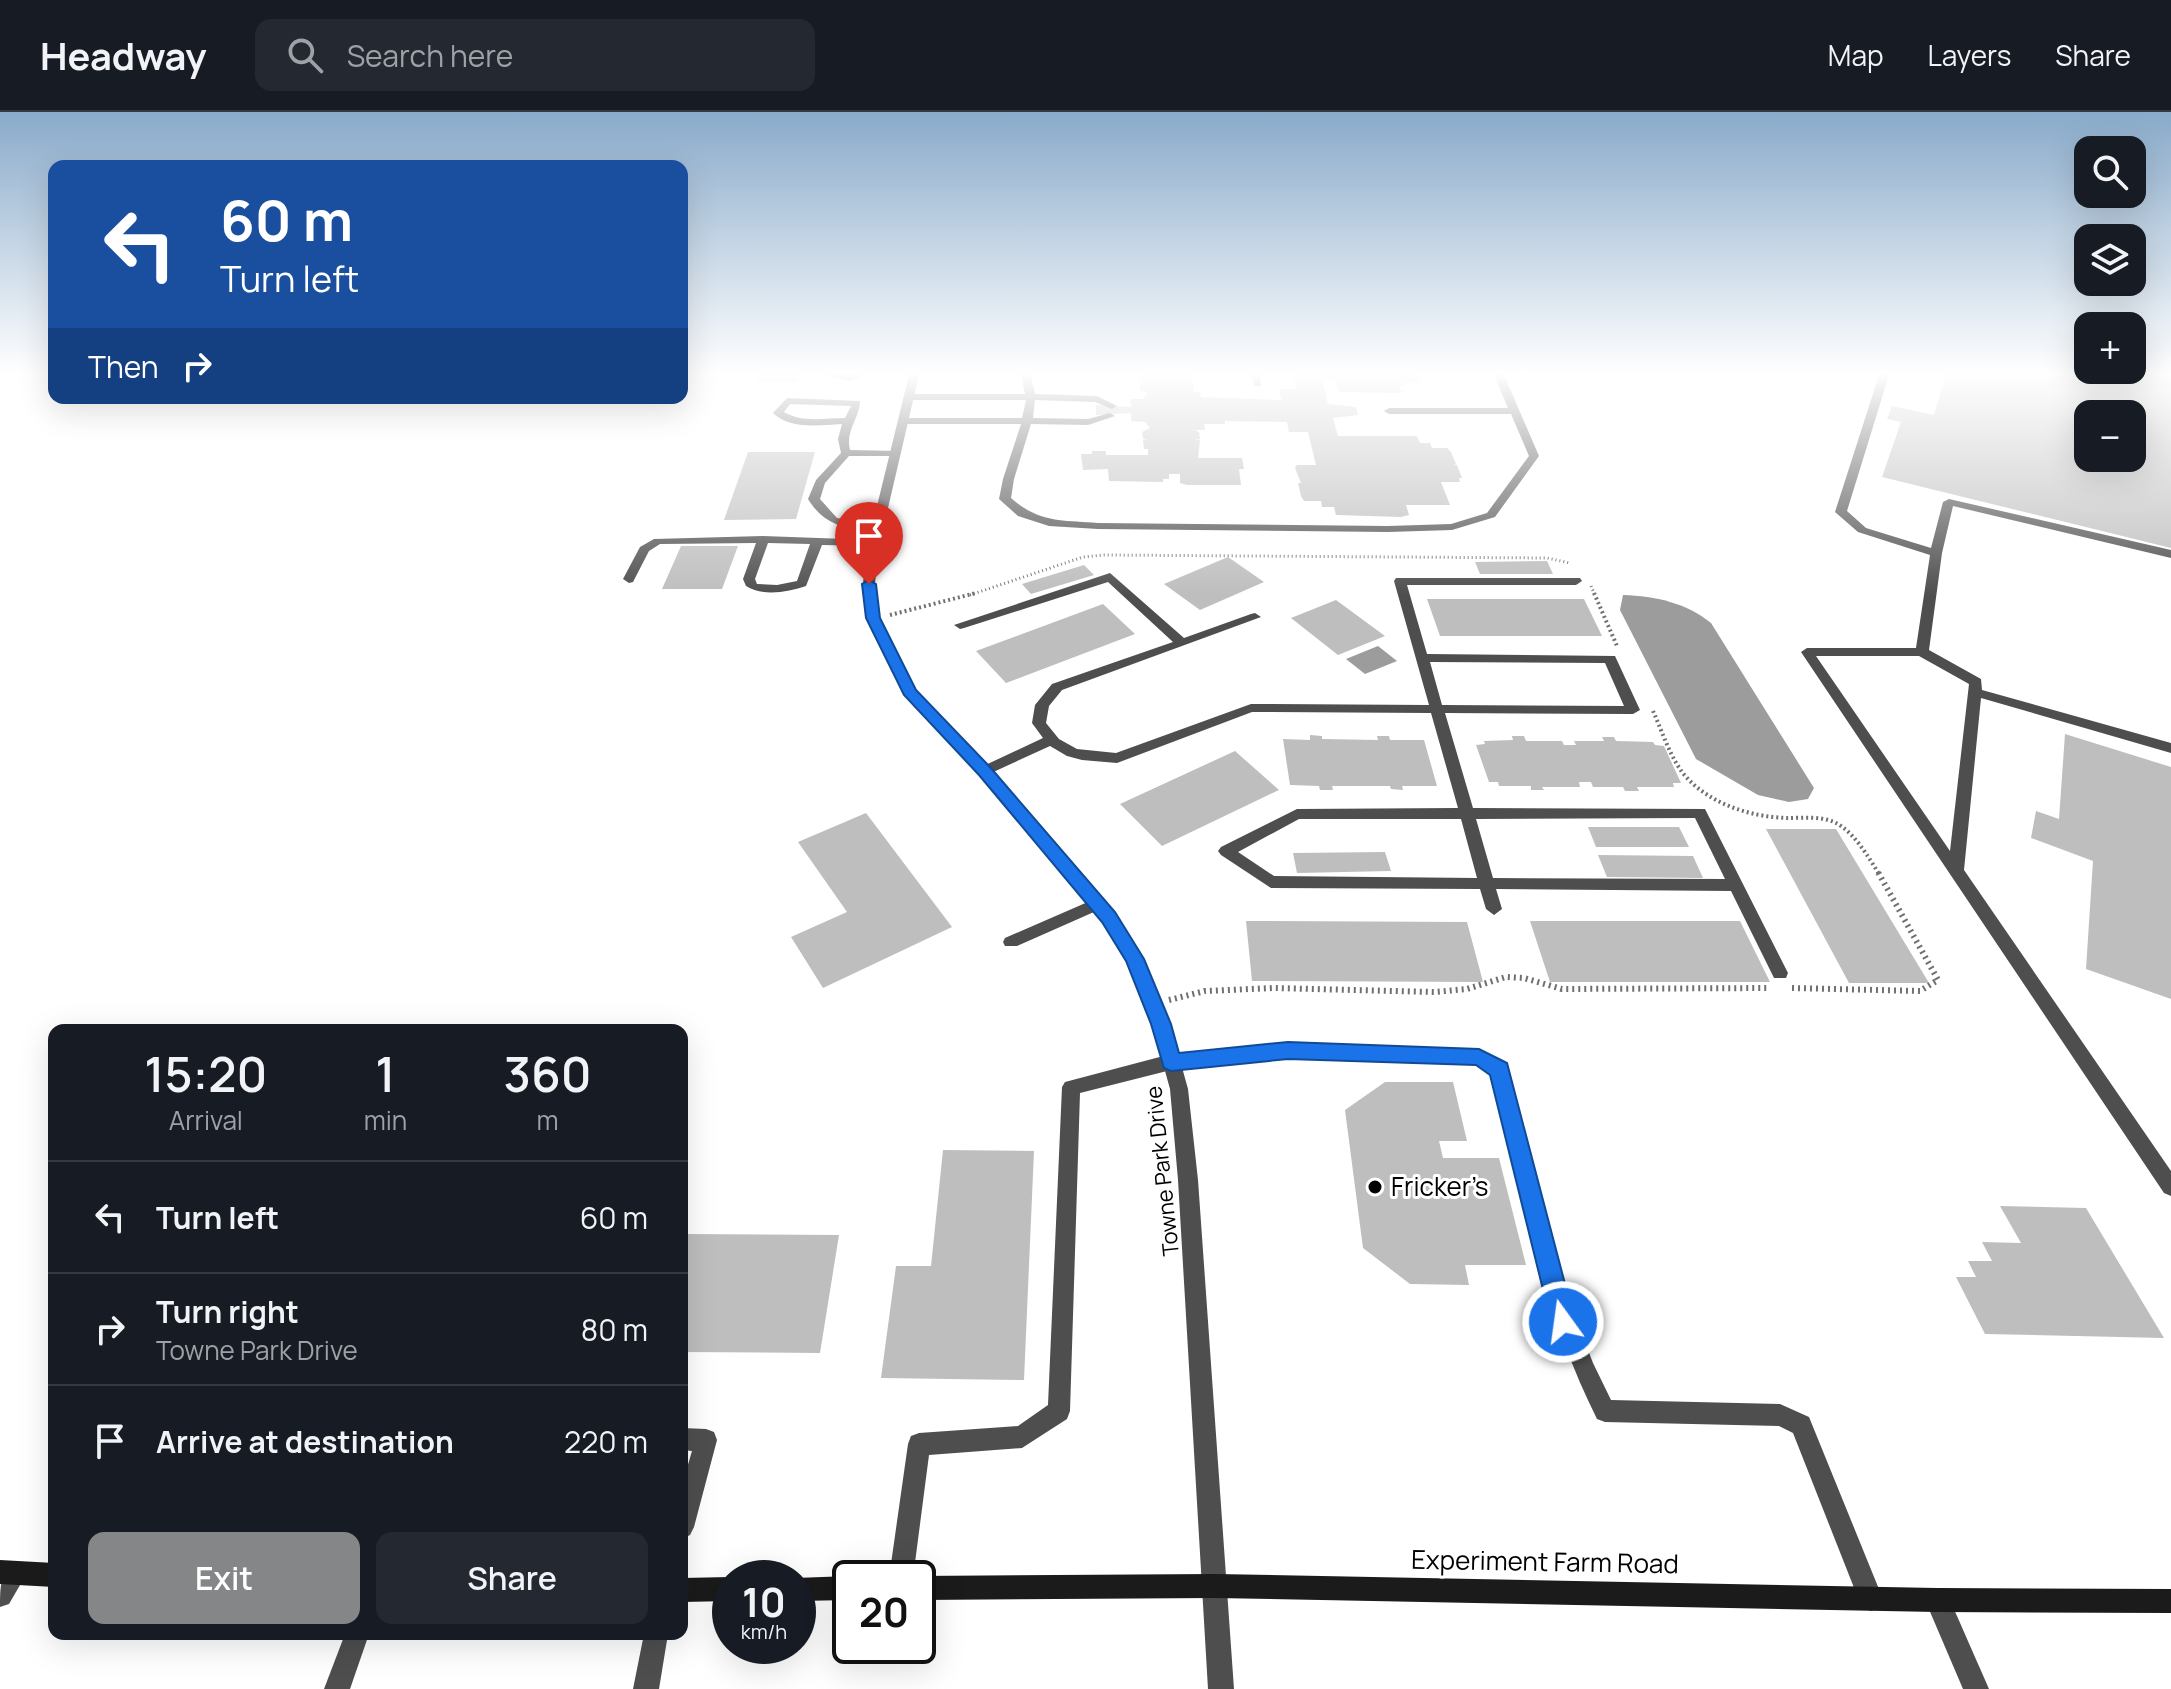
<!DOCTYPE html>
<meta charset="utf-8">
<style>
body{margin:0;font-family:Manrope,sans-serif;background:#242831;color:#f1f3f6;height:100vh;display:flex;flex-direction:column;font-size:30px;white-space:nowrap}
*{box-sizing:border-box;margin:0}
p{font-size:26px;color:#9ea1a6}
.icon{flex:none;width:44px;height:44px;fill:none;stroke:currentColor;stroke-width:2;stroke-linecap:round;stroke-linejoin:round}
.map{position:relative;flex:1;overflow:hidden}
.details{position:absolute;left:48px;top:912px;width:640px;height:616px;display:flex;flex-direction:column;background:#171b24;border-radius:16px;box-shadow:0 8px 32px #0002}
.details>*{flex:none}
.guide{position:absolute;left:48px;top:48px;width:640px;height:244px;border-radius:16px;box-shadow:0 8px 32px #0002;background:#1a4fa0;color:#fff;overflow:hidden}
.buttons{position:absolute;left:2074px;top:24px;display:grid;gap:16px}
.buttons a{display:grid;place-items:center;width:72px;height:72px;border-radius:16px;background:#171b24;box-shadow:0 8px 32px #0002;font-size:40px}
.speed{position:absolute;left:712px;top:1448px;display:flex;gap:16px;font-size:40px;font-weight:700;text-align:center}
.speed>*{display:grid;place-content:center;width:104px;height:104px;border-radius:50%;background:#171b24;box-shadow:0 8px 32px #0002;line-height:1}
.speed small{font-size:20px;font-weight:400}
.speed .limit{border:4px solid #111;border-radius:12px;background:#fff;color:#111}
.pin{position:absolute;display:grid;place-items:center;width:68px;height:68px;color:#fff;margin:-82px -34px;border-radius:50% 50% 50% 0;rotate:-45deg;box-shadow:0 0 8px #0007}
.pin .icon{rotate:45deg}
.me{position:absolute;width:88px;margin:-44px;rotate:346deg;stroke-linejoin:round;filter:drop-shadow(0 0 6px #0008)}
.turn{display:flex;align-items:center;gap:28px;height:168px;padding:0 40px;font-size:36px}
.turn .icon{width:104px;height:104px;stroke-width:2.5}
.turn b{display:block;font-size:56px;line-height:68px}
.then{display:flex;align-items:center;height:76px;padding:0 40px;background:#0003;gap:16px;font-size:30px}
.eta{display:flex;justify-content:space-evenly;align-items:center;height:136px;text-align:center}
.eta b{font-size:48px;font-weight:600;line-height:56px}
.primary-button{display:flex;gap:16px;margin-top:auto;padding:16px 40px}
.primary-button a{flex:1;height:92px;border-radius:16px;background:#858687;color:#fff;font-size:32px;font-weight:600;line-height:92px;text-align:center}
.primary-button a+a{background:#242831;color:#f1f3f6}
ul{padding:0;list-style:none}
li{display:flex;align-items:center;gap:24px;height:112px;padding:0 40px;border-top:2px solid #363941}
li div{flex:1}
li b{display:block;font-size:30px}
li em{font-style:normal}
header{display:flex;align-items:center;gap:48px;box-sizing:border-box;height:112px;padding:0 40px;background:#171b24;border-bottom:2px solid #363941}
header strong{font-size:38px}
nav{display:flex;gap:44px;margin-inline-start:auto;font-size:28px}
.search{width:560px;height:72px;background:#242831;display:flex;align-items:center;gap:20px;box-sizing:border-box;padding:0 28px;border-radius:16px;color:#9ea1a6;font-size:30px}
.map>svg:first-child{display:block}
</style>
<header>
<strong>Headway</strong>
<div class="search"><svg class="icon" aria-label="search" viewBox="0 0 24 24"><circle cx="10" cy="10" r="6"/><path d="M15 15l6 6"/></svg>Search here</div>
<nav><a>Map</a><a>Layers</a><a>Share</a></nav>
</header>
<div class="map">
<svg width="2171" height="1577" viewBox="0 0 2171 1577">
<rect width="100%" height="100%" fill="#fff"/>
<g fill="#9c9c9c">
<path d="M1623,483C1656,484 1686,491 1711,511L1814,676L1808,687L1789,690L1758,683L1696,647L1620,498Z"/>
<polygon points="1378,534 1397,549 1365,562 1346,547"/>
</g>
<g fill="#bebebe" fill-rule="evenodd">
<polygon points="759,263 800,263 797,270 756,270"/>
<polygon points="1139,263 1192,263 1193,270 1189,272 1193,272 1194,278 1190,279 1200,280 1201,285 1281,288 1279,277 1297,277 1294,263 1417,263 1420,271 1403,271 1404,274 1399,273 1402,281 1339,280 1335,267 1322,267 1328,292 1356,295 1358,303 1333,306 1338,324 1417,324 1420,331 1430,331 1432,336 1447,336 1451,340 1456,352 1454,353 1457,353 1462,366 1459,366 1460,370 1441,370 1450,393 1406,393 1409,403 1401,405 1336,403 1334,395 1322,395 1321,389 1304,389 1301,384 1298,371 1301,371 1295,356 1297,353 1316,353 1308,320 1289,320 1287,310 1225,309 1225,312 1204,312 1205,318 1195,318 1199,320 1200,327 1195,327 1200,328 1198,346 1242,346 1244,357 1239,357 1241,373 1187,373 1180,371 1180,362 1169,362 1169,367 1163,367 1163,370 1109,369 1108,357 1083,358 1081,342 1092,342 1092,339 1106,339 1106,343 1148,343 1148,337 1144,337 1143,328 1147,327 1143,327 1142,320 1150,316 1145,310 1131,309 1131,301 1096,303 1096,293 1131,295 1130,287 1144,287 1147,281 1140,278 1140,272 1144,272 1140,270"/>
<path d="M1946,263H2171V436L1882,365L1901,310L1887,307L1892,294L1934,303ZM2088,302H2132V346H2088Z"/>
<polygon points="748,340 815,340 796,407 724,408"/>
<polygon points="681,434 738,434 722,477 662,477"/>
<polygon points="1228,445 1264,470 1200,498 1164,472"/>
<polygon points="1547,449 1553,462 1480,462 1475,450"/>
<polygon points="1084,453 1094,463 1031,482 1022,472"/>
<polygon points="1427,487 1584,487 1602,524 1440,524"/>
<polygon points="1336,488 1385,524 1338,543 1291,506"/>
<polygon points="1103,492 1135,522 1006,571 976,539"/>
<polygon points="2065,622 2171,655 2171,887 2086,857 2093,749 2031,726 2036,699 2059,707"/>
<polygon points="1310,623 1322,624 1322,627 1378,628 1377,624 1389,624 1390,628 1424,628 1437,674 1402,674 1403,678 1391,677 1390,674 1332,674 1333,678 1320,678 1319,674 1290,673 1283,627 1310,628"/>
<polygon points="1512,624 1524,624 1526,629 1562,629 1564,633 1576,633 1574,629 1604,629 1602,625 1614,625 1616,629 1653,630 1655,633 1664,634 1681,671 1673,671 1674,675 1637,675 1639,679 1625,679 1623,675 1593,675 1591,670 1579,670 1580,675 1542,675 1544,678 1531,678 1531,674 1499,674 1498,670 1489,670 1476,633 1485,632 1484,629 1513,628"/>
<polygon points="1235,639 1279,678 1162,734 1120,692"/>
<polygon points="866,701 952,815 823,876 791,825 847,800 798,730"/>
<polygon points="1588,715 1679,715 1689,735 1596,735"/>
<polygon points="1766,717 1836,717 1929,871 1849,871"/>
<polygon points="1385,740 1391,759 1297,761 1293,741"/>
<polygon points="1598,743 1693,744 1703,766 1607,765"/>
<polygon points="1246,809 1467,810 1483,870 1252,869"/>
<polygon points="1530,809 1740,809 1770,870 1550,870"/>
<polygon points="1385,970 1453,970 1467,1029 1439,1029 1443,1046 1499,1046 1526,1153 1465,1153 1469,1173 1410,1172 1363,1136 1345,998"/>
<polygon points="943,1038 1034,1039 1024,1268 881,1266 896,1154 931,1154"/>
<polygon points="2000,1094 2086,1096 2164,1226 1985,1222 1956,1165 1976,1165 1968,1149 1992,1149 1982,1130 2021,1131"/>
<polygon points="682,1122 839,1123 820,1241 682,1240"/>
</g>
<g fill="none" stroke-linecap="round" stroke-linejoin="round">
<g stroke="#707070" stroke-width="3" stroke-dasharray="1 3" stroke-linecap="butt">
<polyline points="1591,474 1595,483"/>
<polyline points="970,483 1083,445 1104,443 1547,446 1570,451"/>
</g>
<g stroke="#707070" stroke-width="4" stroke-dasharray="2 3" stroke-linecap="butt">
<polyline points="1594,481 1617,534"/>
<polyline points="890,503 976,481"/>
<path d="M1653,599C1662,619 1669,642 1682,660C1706,691 1750,705 1787,706C1804,706 1826,703 1841,714C1857,725 1869,746 1879,762"/>
</g>
<g stroke="#707070" stroke-width="6" stroke-dasharray="2 4" stroke-linecap="butt">
<polyline points="1792,876 1920,879 1938,868 1878,760"/>
<polyline points="1169,888 1205,879 1273,876 1434,880 1467,877 1506,865 1524,866 1562,877 1770,876"/>
</g>
<g fill="#4e4e4e" fill-rule="evenodd">
<polygon points="823,263 864,263 851,269"/>
<path d="M1021,263H1031L1035,282L1097,284L1117,294L1112,297L1095,290L1035,288L1033,306L1088,307L1110,301L1115,304L1088,313L1031,312L1014,367L1011,386C1039,411 1062,408 1098,411L1388,414L1451,412L1487,401L1529,344L1511,302H1389L1384,299L1389,296H1508L1494,263H1504L1539,344L1495,405L1452,418L1388,420L1098,417L1049,414L1018,404L999,387L1003,367L1021,312H903L898,309L903,306H1022L1026,288H909L904,285L909,282H1025Z"/>
<polygon points="1250,263 1260,263 1261,274 1255,274"/>
<path d="M1879,263H1889L1847,399L1866,416L1931,436L1943,390L1949,387L2171,438V446L1953,394L1942,441L1929,538L1981,567L1982,578L2171,631V641L1981,586L1964,758L2171,1059V1084L2164,1081L1801,540L1807,536H1916L1930,443L1858,420L1835,400ZM1816,544H1919L1969,572L1950,739Z"/>
<path d="M787,286L860,289C860,306 845,318 850,338L900,339L901,341L896,344H849L825,371L820,387L837,406L878,411L882,412V416C851,420 825,415 808,387L816,368L841,341L838,327L842,312C819,313 791,318 773,301ZM790,292L851,294L845,306C825,306 802,311 784,300Z"/>
<path d="M763,424L874,428L880,431L874,434L822,433L806,474C788,480 763,485 746,474L743,467L756,431L660,432L649,439L633,470L629,471L623,467L640,435L654,427ZM768,431L810,432L797,469L777,473L757,472L755,467Z"/>
<path d="M1110,461L1184,526L1251,502L1255,501L1261,505L1062,578L1049,594L1046,611L1059,627L1077,637L1116,641L1251,592L1429,593L1394,469L1396,466H1580L1582,469L1576,473H1407L1427,542L1615,544L1640,598L1633,602L1445,601L1473,696L1705,697L1788,861L1786,866H1774L1731,779L1496,777L1502,797L1494,803L1486,797L1480,777L1271,776L1221,743L1218,739L1221,735L1297,697L1458,696L1431,601L1252,600L1117,651L1082,648L1067,644L1050,634L989,662H979L977,659L979,656L1043,626L1032,611L1035,593L1052,572L1173,530L1108,470L964,516L960,517L954,513ZM1430,550L1605,551L1624,594L1442,593ZM1695,706L1725,767L1493,766L1476,707ZM1299,707H1461L1477,766L1274,764L1238,740Z"/>
<polygon points="1097,786 1103,788 1105,792 1103,796 1017,834 1005,834 1003,830 1005,826"/>
<path d="M1269,932L1479,938L1505,953L1564,1175L1593,1251L1611,1288L1780,1292L1809,1305L1883,1487L1880,1496L1871,1499L1862,1496L1793,1321L1779,1314L1605,1310L1597,1307C1542,1196 1519,1082 1491,962L1476,952L1269,946L1171,958L1080,981L1070,1299L1067,1307L1022,1336L929,1343L913,1466H889L908,1332L911,1324L919,1321L1018,1314L1048,1293L1062,975L1065,970L1171,942Z"/>
<polygon points="682,1316 706,1317 714,1320 717,1328 694,1415 690,1423 682,1427 682,1373 692,1339 682,1338"/>
<path d="M15,1449L24,1452L27,1461L9,1492L0,1495C0,1477 0,1457 15,1449Z"/>
<polygon points="1937,1476 1946,1479 1989,1577 1963,1577 1925,1488 1928,1479"/>
<polygon points="345,1522 369,1522 350,1577 324,1577"/>
<polygon points="644,1522 668,1522 659,1577 633,1577"/>
</g>
<polygon fill="#4e4e4e" fill-rule="evenodd" points="909,263 919,263 878,439 875,472 879,506 916,578 989,656 1115,801 1142,847 1170,912 1188,977 1198,1068 1234,1577 1208,1577 1178,1068 1170,977 1152,912 1126,848 1103,809 979,662 905,583 867,506 863,472 866,439"/>
<g fill="#1b1b1b" fill-rule="evenodd">
<polygon points="0,1448 54,1451 54,1475 0,1472"/>
<polygon points="1215,1462 1937,1476 2171,1477 2171,1501 1937,1500 1215,1486 918,1488 918,1466 913,1466 918,1464"/>
<polygon points="850,1464 855,1466 850,1466 850,1488 798,1489 798,1466 795,1466"/>
<polygon points="730,1465 733,1466 730,1466 730,1489 682,1490 682,1466"/>
</g>
</g>
<linearGradient id="sky" x2="0" y2="1"><stop stop-color="#89aaca"/><stop offset="0.54" stop-color="#fff"/><stop offset="1" stop-color="#fff" stop-opacity="0"/></linearGradient>
<rect width="2171" height="484" fill="url(#sky)"/>
<polygon fill="#1a73e8" stroke="#114b97" stroke-width="2" points="869,468 876,472 880,506 916,578 990,655 1115,800 1144,847 1171,912 1179,941 1288,930 1479,937 1507,951 1575,1210 1572,1219 1563,1222 1555,1219 1551,1210 1490,963 1476,953 1288,947 1171,959 1164,956 1151,912 1126,849 1102,810 979,663 904,583 866,506 862,472"/>
<circle fill="#000" stroke="#fff" stroke-width="3" cx="1375" cy="1075" r="8"/>
<g text-anchor="middle" stroke-width="6" stroke-linejoin="round" paint-order="stroke">
<g font-size="22" fill="#000" stroke="#fff">
<text transform="translate(1162 1059) rotate(-96)" y="8">Towne Park Drive</text>
</g>
<g font-size="26" fill="#000" stroke="#fff" text-anchor="start">
<text x="1391" y="1084">Fricker’s</text>
</g>
<g font-size="26" fill="#000" stroke="#fff">
<text transform="translate(1545 1450) rotate(1)" y="9">Experiment Farm Road</text>
</g>
</g>
</svg>
<div class="buttons">
<a><svg class="icon" aria-label="search" viewBox="0 0 24 24"><circle cx="10" cy="10" r="6"/><path d="M15 15l6 6"/></svg></a>
<a><svg class="icon" aria-label="layers" viewBox="0 0 24 24"><path d="M12 4l9 5-9 5-9-5zM3 14l9 5 9-5"/></svg></a>
<a>+</a>
<a>−</a>
</div>
<div class="speed"><div>10<small>km/h</small></div><div class="limit">20</div></div>
<div class="pin" style="left:869px;top:472px;background:#d93025"><svg class="icon" aria-label="arrive" viewBox="0 0 24 24"><path d="M6 21V4h12l-3 4 3 4H6"/></svg></div>
<svg class="me" style="left:1563px;top:1210px" viewBox="-20 -20 40 40"><circle r="17" fill="#1a73e8" stroke="#fff" stroke-width="3"/><path d="M0-11L8 9 0 5-8 9z" fill="#fff"/></svg>
<div class="guide">
<div class="turn"><svg class="icon" aria-label="left" viewBox="0 0 24 24"><path d="M17 20v-9H6M10 6l-5 5 5 5"/></svg><div><b>60 m</b>Turn left</div></div>
<div class="then">Then<svg class="icon" aria-label="right" viewBox="0 0 24 24"><path d="M7 20v-9h11M14 6l5 5-5 5"/></svg></div>
</div>
<section class="details">
<div class="eta">
<div><b>15:20</b><p>Arrival</p></div>
<div><b>1</b><p>min</p></div>
<div><b>360</b><p>m</p></div>
</div>
<ul>
<li><svg class="icon" aria-label="left" viewBox="0 0 24 24"><path d="M17 20v-9H6M10 6l-5 5 5 5"/></svg><div><b>Turn left</b></div><em>60 m</em></li>
<li><svg class="icon" aria-label="right" viewBox="0 0 24 24"><path d="M7 20v-9h11M14 6l5 5-5 5"/></svg><div><b>Turn right</b><p>Towne Park Drive</p></div><em>80 m</em></li>
<li><svg class="icon" aria-label="arrive" viewBox="0 0 24 24"><path d="M6 21V4h12l-3 4 3 4H6"/></svg><div><b>Arrive at destination</b></div><em>220 m</em></li>
</ul>
<div class="primary-button"><a>Exit</a><a>Share</a></div>
</section>
</div>
